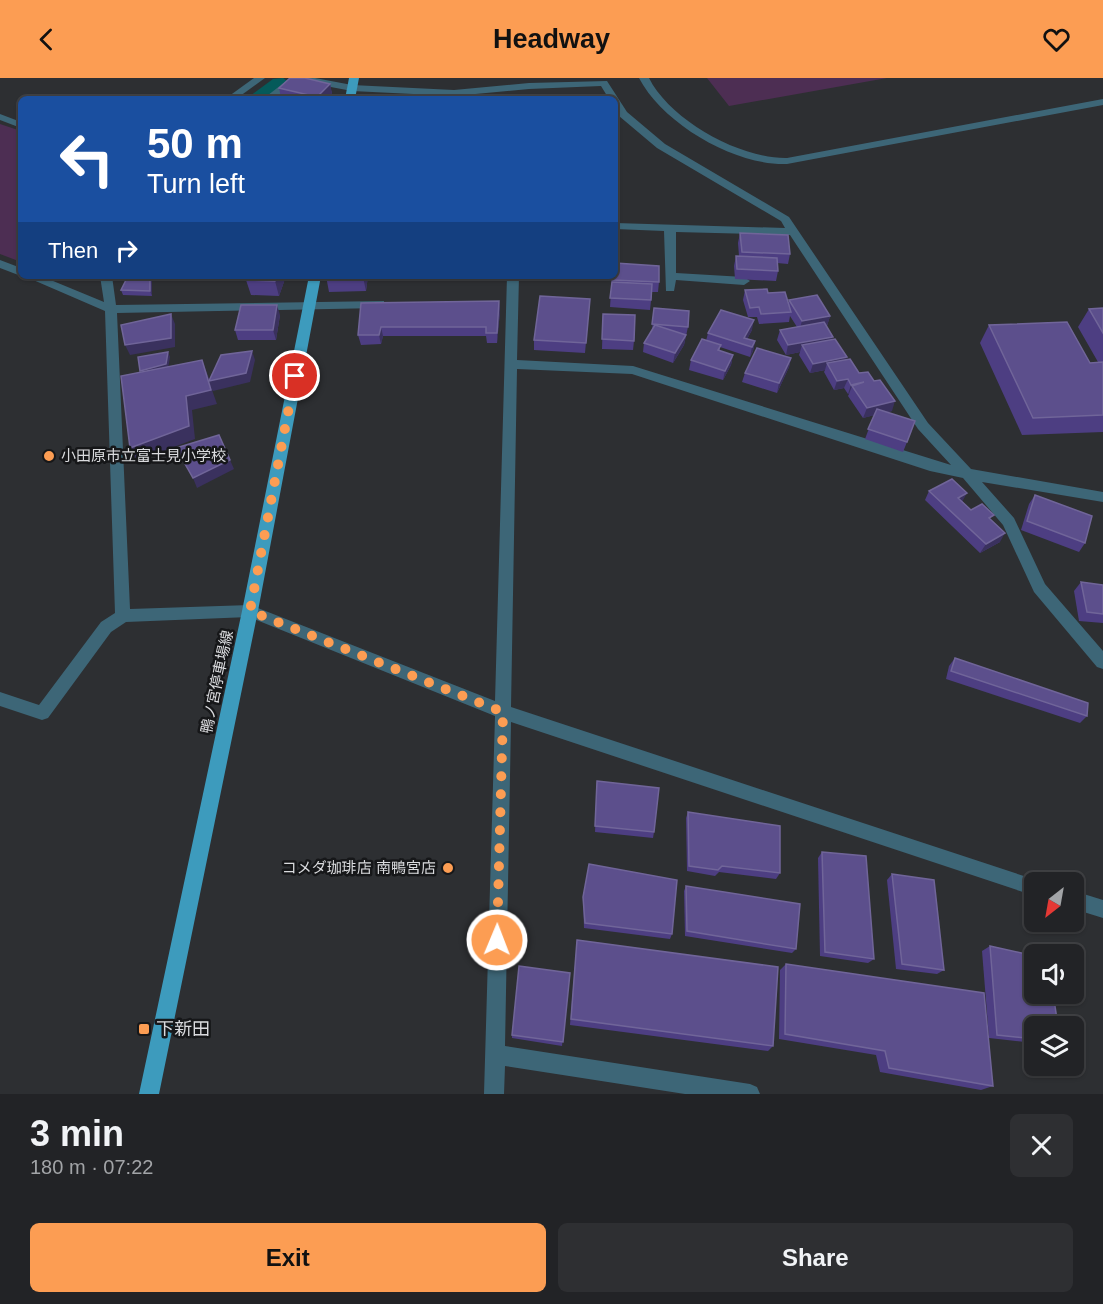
<!DOCTYPE html>
<meta charset="utf-8">
<style>
body{margin:0;font-family:Arial,"Noto Sans JP",sans-serif;background:#2e2f32;color:#f1f3f6;height:100vh;display:flex;flex-direction:column;font-size:22px;white-space:nowrap}
*{box-sizing:border-box;margin:0}
p{font-size:20px;color:#a2a4a7}
.icon{flex:none;width:33px;height:33px;fill:none;stroke:currentColor;stroke-width:2;stroke-linecap:round;stroke-linejoin:round}
.map{position:relative;height:1016px;overflow:hidden}
.side{display:flex;flex-direction:column;background:#222326;flex:1}
.side>*{flex:none}
.top-card{position:absolute;left:18px;top:18px;width:600px;height:183px;border-radius:9px;box-shadow:0 2px 4px #0004,0 0 0 2px #3f4043;background:#1a4fa0;color:#fff;overflow:hidden}
.needle{width:39px;rotate:211deg}
.controls{position:absolute;left:1024px;top:794px;display:grid;gap:12px}
.controls a{display:grid;place-items:center;width:60px;height:60px;border-radius:9px;background:#222326;box-shadow:0 2px 4px #0004,0 0 0 2px #3f4043;font-size:30px}
.pin{position:absolute;display:grid;place-items:center;width:51px;height:51px;color:#fff;margin:-26px;border:3px solid #fff;border-radius:50%;box-shadow:0 2px 6px #0007}
.me{position:absolute;width:66px;margin:-33px;rotate:1deg;stroke-linejoin:round;filter:drop-shadow(0 0 4px #0008)}
.turn{display:flex;align-items:center;gap:21px;height:126px;padding:0 30px;font-size:27px}
.turn .icon{width:78px;height:78px;stroke-width:2.5}
.turn b{display:block;font-size:42px;line-height:51px}
.then{display:flex;align-items:center;height:57px;padding:0 30px;background:#0003;gap:12px;font-size:22px}
.round{display:grid;place-items:center;flex:none;width:63px;height:63px;border-radius:9px;background:#2e2f32}
.overview{display:flex;align-items:center;justify-content:space-between;height:102px;padding:0 30px}
h1{font-size:36px;font-weight:600;line-height:45px}
.action{display:flex;gap:12px;margin-top:auto;padding:12px 30px}
.action a{flex:1;height:69px;border-radius:9px;background:#fc9d53;color:#111;font-size:24px;font-weight:600;line-height:69px;text-align:center}
.action a+a{background:#2e2f32;color:#f1f3f6}
header{display:flex;justify-content:space-between;align-items:center;height:78px;padding:0 30px;background:#fc9d53;color:#111;font-size:27px;font-weight:600}
.map>svg:first-child{display:block}
</style>
<header><svg class="icon" aria-label="back" viewBox="0 0 24 24"><path d="M15 5l-7 7 7 7"/></svg>Headway<svg class="icon" aria-label="heart" viewBox="0 0 24 24"><path d="M12 20l-8-8c-3-5 5-10 8-4 3-6 11-1 8 4z"/></svg></header>
<div class="map">
<svg width="1103" height="1016" viewBox="0 0 1103 1016">
<rect width="100%" height="100%" fill="#2d2f32"/>
<g fill="#4d2e53">
<polygon points="707,0 887,0 729,28"/>
<polygon points="0,46 21,53 21,184 0,176"/>
</g>
<g fill="none" stroke-linecap="round" stroke-linejoin="round">
<polygon fill="#055a5a" fill-rule="evenodd" points="283,0 290,5 269,21 246,21 273,1"/>
<g fill="#3d6677" fill-rule="evenodd">
<polygon points="254,0 265,0 236,21 225,21"/>
<polygon points="290,0 315,0 352,7 454,12 529,5 607,3 627,34 665,66 789,139 928,345 971,391 1103,414 1103,424 982,404 1014,440 1045,506 1103,573 1103,591 1097,589 1034,514 1003,447 963,400 930,393 632,296 517,291 511,629 1042,804 1035,804 1035,818 511,644 505,968 750,1006 757,1009 760,1016 685,1016 505,988 504,1016 484,1016 495,638 249,539 126,544 111,554 48,640 42,642 0,628 0,614 39,627 101,544 115,535 105,233 24,198 41,198 104,224 100,198 112,198 116,227 384,223 384,229 380,230 117,235 130,531 250,527 495,623 507,198 519,198 517,282 633,288 951,387 918,351 790,157 676,154 676,195 744,199 750,203 744,207 676,202 674,213 666,213 664,153 615,151 615,145 785,150 781,143 657,70 619,38 615,31 615,21 609,21 601,8 529,11 454,18 352,13 299,3 274,21 263,21"/>
<path d="M639,0H649C670,42 740,81 787,80L1103,21V27L787,86C735,88 663,46 639,0Z"/>
<polygon points="0,36 21,44 21,50 0,42"/>
<polygon points="0,182 21,190 21,198 0,190"/>
<polygon points="1074,813 1103,822 1103,840 1074,831"/>
</g>
<g fill="#3d9bbd" fill-rule="evenodd">
<polygon points="349,0 359,0 355,21 345,21"/>
<polygon points="309,198 321,198 258,533 159,1016 139,1016 242,533"/>
</g>
</g>
<g fill="#4d3e82">
<polygon points="330,6 332,16 327,21 286,21 281,20 279,10"/>
<polygon points="740,155 790,176 788,186 777,185 778,193 776,203 735,201 734,188 736,178 739,178 738,165"/>
<polygon points="230,198 286,198 279,218 251,217 246,202 247,199"/>
<polygon points="326,198 368,198 366,213 329,214"/>
<polygon points="612,198 659,204 658,214 652,214 650,232 610,229"/>
<polygon points="152,199 152,218 123,217 121,212"/>
<polygon points="745,212 768,215 788,225 789,222 830,238 827,248 826,248 832,261 846,281 892,333 887,334 907,364 903,374 865,361 874,337 863,340 848,318 849,316 848,316 844,310 834,312 824,294 825,292 810,295 799,277 800,274 786,277 777,262 780,252 797,249 790,238 789,244 759,246 757,239 748,239 743,222"/>
<polygon points="499,223 500,233 497,265 487,265 486,258 383,258 381,266 361,267 358,257 361,225"/>
<polygon points="654,230 688,249 684,267 673,285 643,274 644,265 652,253"/>
<polygon points="1103,230 1103,354 1022,357 980,265 989,247 1090,285 1098,284 1078,249 1089,231"/>
<polygon points="589,231 585,275 534,272 534,262"/>
<polygon points="603,236 634,263 633,272 602,271"/>
<polygon points="280,237 276,262 238,262 235,252"/>
<polygon points="752,252 747,261 755,263 753,273 750,279 720,269 720,273 733,277 731,287 723,302 689,292 691,282 706,263 708,255"/>
<polygon points="791,280 789,289 777,315 742,304 745,295"/>
<polygon points="929,413 962,423 971,432 991,442 1000,464 980,475 925,422"/>
<polygon points="1035,417 1085,465 1079,474 1021,452 1029,426"/>
<polygon points="1081,504 1103,507 1103,545 1079,543 1074,513"/>
<polygon points="955,580 1087,638 1080,645 946,601 949,588"/>
<polygon points="597,703 654,754 653,760 595,754"/>
<polygon points="688,734 780,795 776,801 719,794 715,798 687,793 686,740"/>
<polygon points="822,774 874,881 868,885 820,878 818,780"/>
<polygon points="892,796 944,892 937,896 896,891 887,802"/>
<polygon points="686,808 796,871 792,875 685,858 684,813"/>
<polygon points="583,819 672,856 670,861 584,850"/>
<polygon points="577,862 773,968 768,973 570,947"/>
<polygon points="990,868 1035,948 1035,965 989,960 982,873"/>
<polygon points="786,886 993,1008 981,1012 880,994 876,977 779,961 780,892"/>
<polygon points="570,895 562,968 512,960 512,957"/>
</g>
<g fill="#3a315e">
<polygon points="330,6 332,16 327,21 317,21 317,19"/>
<polygon points="150,198 152,199 152,218 150,213"/>
<polygon points="277,198 286,198 279,218 275,203"/>
<polygon points="363,198 368,198 366,213 363,199"/>
<polygon points="499,223 500,233 497,265 497,255"/>
<polygon points="277,227 280,237 276,262 273,252"/>
<polygon points="171,236 175,246 175,269 130,277 125,267"/>
<polygon points="830,238 827,248 799,253 802,243"/>
<polygon points="754,242 752,252 744,267 744,260"/>
<polygon points="381,249 383,258 381,266 379,257"/>
<polygon points="686,257 684,267 673,285 675,275"/>
<polygon points="833,259 830,268 802,267 800,274 786,277 788,267"/>
<polygon points="755,263 753,273 750,279 752,269"/>
<polygon points="252,273 255,282 250,304 213,313 212,312 217,326 192,332 195,361 137,383 130,370 186,318 202,282 210,303"/>
<polygon points="168,274 170,279 168,291 142,298 140,293"/>
<polygon points="733,277 731,287 723,302 725,293"/>
<polygon points="847,279 844,288 827,285 825,292 810,295 813,286"/>
<polygon points="791,280 789,289 777,315 779,305"/>
<polygon points="848,301 844,310 834,312 837,303"/>
<polygon points="864,304 852,308 849,316 848,316 851,307"/>
<polygon points="895,323 892,333 863,340 867,330"/>
<polygon points="230,382 234,391 197,410 193,400"/>
<polygon points="967,415 962,424 958,420"/>
<polygon points="1005,455 1000,464 980,475 986,466"/>
</g>
<g fill="#5c4f8c" stroke="#706599" stroke-width="1.5">
<polygon points="290,0 305,0 330,6 317,19 279,10"/>
<polygon points="740,155 788,157 790,176 742,174"/>
<polygon points="736,178 777,180 778,193 737,191"/>
<polygon points="615,185 659,188 659,204 612,202 612,198 615,198"/>
<polygon points="128,198 150,198 150,213 121,212"/>
<polygon points="248,198 277,198 275,203 246,202"/>
<rect x="326" y="198" width="37" height="1"/>
<polygon points="612,204 652,206 651,222 610,220"/>
<polygon points="767,211 768,215 785,214 791,234 761,236 759,229 750,230 745,212"/>
<polygon points="817,217 830,238 802,243 789,222"/>
<polygon points="540,218 590,221 586,265 534,262"/>
<polygon points="499,223 497,255 486,255 486,249 381,249 379,257 358,257 361,225"/>
<polygon points="241,227 277,227 273,252 235,252"/>
<polygon points="654,230 689,233 688,249 652,246"/>
<polygon points="1103,230 1103,255 1089,231"/>
<polygon points="721,232 754,242 744,260 755,263 752,269 708,255"/>
<polygon points="171,236 171,260 125,267 121,247"/>
<polygon points="603,236 635,237 634,263 602,261"/>
<polygon points="824,244 833,259 788,267 780,252"/>
<polygon points="1067,244 1090,285 1103,284 1103,337 1033,340 989,247"/>
<polygon points="655,247 686,257 675,275 644,265"/>
<polygon points="702,261 721,267 718,272 733,277 725,293 691,282"/>
<polygon points="835,261 847,279 813,286 802,267"/>
<polygon points="757,270 791,280 779,305 745,295"/>
<polygon points="252,273 246,295 209,303 221,277"/>
<polygon points="168,274 166,286 140,293 138,279"/>
<polygon points="850,281 859,295 868,294 874,303 880,302 895,323 867,330 852,308 864,304 851,307 848,301 837,303 827,285"/>
<polygon points="202,282 211,312 186,318 189,348 130,370 121,298"/>
<polygon points="877,331 915,343 907,364 868,351"/>
<polygon points="219,357 230,382 193,400 176,370"/>
<polygon points="952,401 967,415 958,420 971,432 982,426 994,437 989,440 1005,455 986,466 929,413"/>
<polygon points="1035,417 1092,438 1085,465 1027,443"/>
<polygon points="1081,504 1103,507 1103,536 1087,534"/>
<polygon points="955,580 1088,625 1087,638 951,593"/>
<polygon points="597,703 659,710 654,754 595,748"/>
<polygon points="688,734 780,748 780,795 722,788 718,792 689,788"/>
<polygon points="822,774 866,778 874,881 825,874"/>
<polygon points="589,786 677,802 672,856 585,845 583,819"/>
<polygon points="892,796 934,802 944,892 902,886"/>
<polygon points="686,808 800,826 796,871 687,853"/>
<polygon points="577,862 778,889 773,968 571,941"/>
<polygon points="990,868 1035,878 1035,915 1053,915 1058,948 1035,948 1035,961 997,957"/>
<polygon points="786,886 984,915 993,1008 889,990 885,973 785,956"/>
<polygon points="519,888 570,895 563,964 512,957"/>
</g>
<g fill="none" stroke-linecap="round" stroke-linejoin="round">
<polyline stroke="#fc9d53" stroke-width="10" stroke-dasharray="0 18" points="295,298 250,533 503,634 497,862"/>
</g>
<g fill="#fc9d53" stroke="#161719" stroke-width="2">
<circle cx="49" cy="378" r="6"/>
<circle cx="448" cy="790" r="6"/>
<rect x="138" y="945" width="12" height="12" rx="3"/>
</g>
<g text-anchor="middle" stroke-width="5" stroke-linejoin="round" paint-order="stroke">
<g font-size="15" fill="#dadbde" stroke="#161719" text-anchor="start">
<text x="61" y="383">小田原市立富士見小学校</text>
<text x="436" y="795" text-anchor="end">コメダ珈琲店 南鴨宮店</text>
</g>
<g font-size="15" fill="#dadbde" stroke="#161719">
<text transform="translate(217 604) rotate(-78)" y="5">鴨ノ宮停車場線</text>
</g>
<g font-size="18" fill="#dadbde" stroke="#161719" text-anchor="start">
<text x="156" y="957">下新田</text>
</g>
</g>
</svg>
<div class="controls">
<a><svg class="needle" viewBox="-14 -14 28 28"><path d="M0-13l5 13h-10z" fill="#e53935"/><path d="M0 13l5-13h-10z" fill="#a2a4a7"/></svg></a>
<a><svg class="icon" aria-label="sound" viewBox="0 0 24 24"><path d="M4 9h4l5-4v14l-5-4H4zM17 9q2 3 0 6"/></svg></a>
<a><svg class="icon" aria-label="layers" viewBox="0 0 24 24"><path d="M12 4l9 5-9 5-9-5zM3 14l9 5 9-5"/></svg></a>
</div>
<div class="pin" style="left:295px;top:298px;background:#d93025"><svg class="icon" aria-label="arrive" viewBox="0 0 24 24"><path d="M6 21V4h12l-3 4 3 4H6"/></svg></div>
<svg class="me" style="left:497px;top:862px" viewBox="-20 -20 40 40"><circle r="17" fill="#fc9d53" stroke="#fff" stroke-width="3"/><path d="M0-11L8 9 0 5-8 9z" fill="#fff"/></svg>
<div class="top-card">
<div class="turn"><svg class="icon" aria-label="left" viewBox="0 0 24 24"><path d="M17 20v-9H6M10 6l-5 5 5 5"/></svg><div><b>50 m</b>Turn left</div></div>
<div class="then">Then<svg class="icon" aria-label="right" viewBox="0 0 24 24"><path d="M7 20v-9h11M14 6l5 5-5 5"/></svg></div>
</div>
</div>
<section class="side">
<div class="overview"><div><h1>3 min</h1><p>180 m · 07:22</p></div><a class="round"><svg class="icon" aria-label="close" viewBox="0 0 24 24"><path d="M6 6l12 12M18 6L6 18"/></svg></a></div>
<div class="action"><a>Exit</a><a>Share</a></div>
</section>
